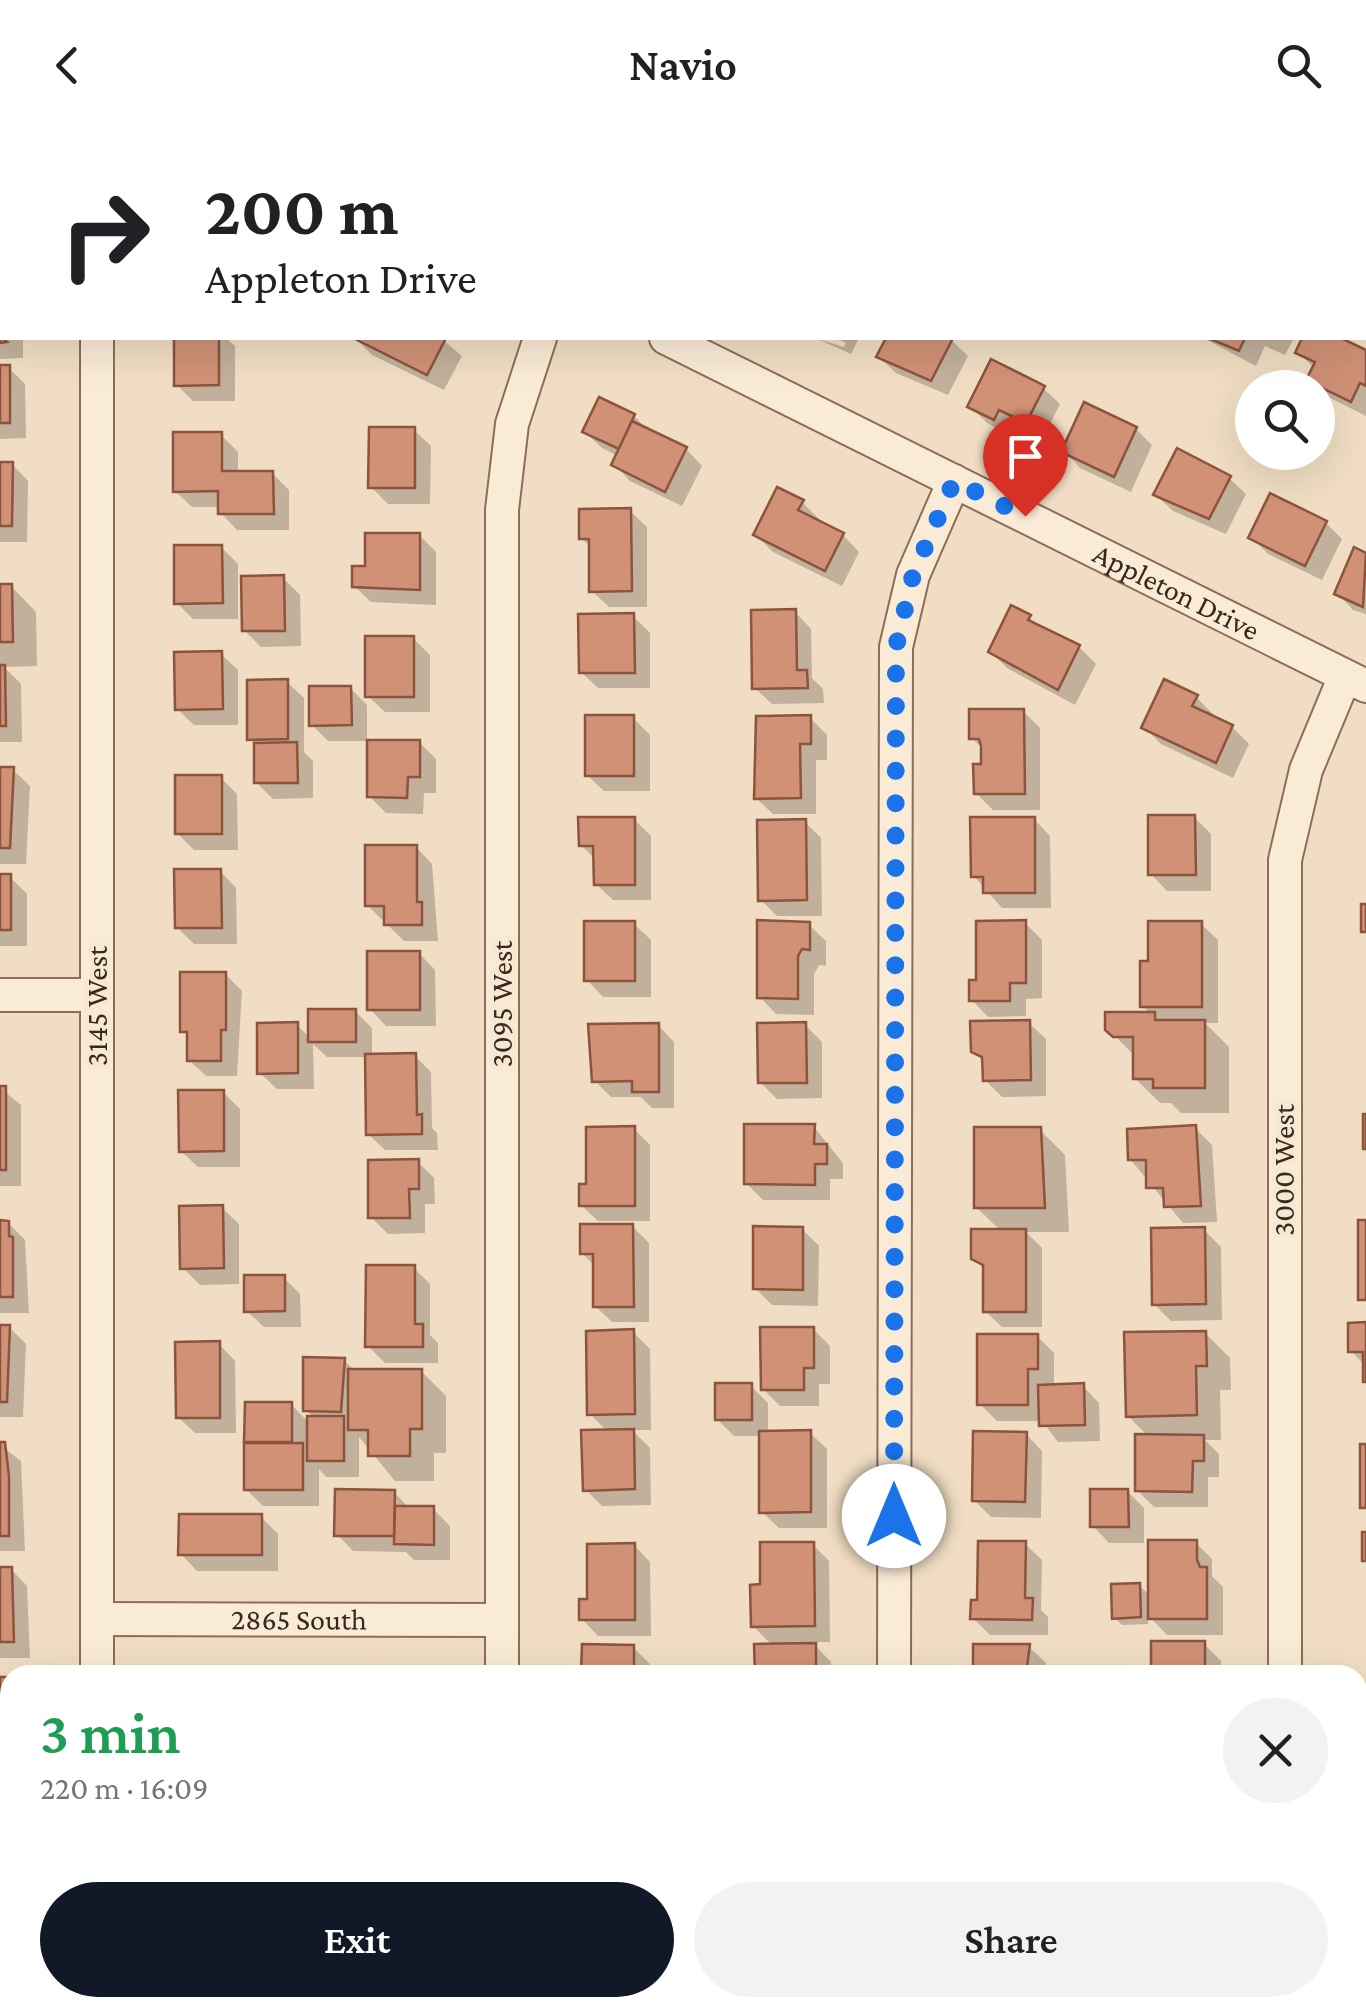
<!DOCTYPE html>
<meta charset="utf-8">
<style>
body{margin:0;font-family:"Crimson Pro",serif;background:#f2f2f2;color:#202124;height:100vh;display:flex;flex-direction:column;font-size:38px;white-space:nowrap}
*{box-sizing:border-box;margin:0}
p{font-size:32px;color:#757577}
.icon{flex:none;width:55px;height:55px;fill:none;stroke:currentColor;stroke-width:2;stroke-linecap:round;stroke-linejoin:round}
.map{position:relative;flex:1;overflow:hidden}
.sheet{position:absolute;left:0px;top:1535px;width:1368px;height:352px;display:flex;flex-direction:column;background:#fff;border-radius:30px 30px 0 0;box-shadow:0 10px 40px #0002}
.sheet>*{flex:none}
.top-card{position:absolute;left:0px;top:0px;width:1368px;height:210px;box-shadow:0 10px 40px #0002;background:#fff;color:#202124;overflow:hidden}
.controls{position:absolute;left:1235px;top:240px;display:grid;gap:20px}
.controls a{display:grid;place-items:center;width:100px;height:100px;border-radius:50%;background:#fff;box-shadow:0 10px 40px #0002;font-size:50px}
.pin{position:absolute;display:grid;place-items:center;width:85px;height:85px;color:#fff;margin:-102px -42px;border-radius:50% 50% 50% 0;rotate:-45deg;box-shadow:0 0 10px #0007}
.pin .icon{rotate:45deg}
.me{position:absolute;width:110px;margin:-55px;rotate:0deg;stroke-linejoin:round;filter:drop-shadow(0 0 8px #0008)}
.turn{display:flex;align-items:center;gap:35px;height:210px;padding:0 40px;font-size:45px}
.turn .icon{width:130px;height:130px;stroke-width:2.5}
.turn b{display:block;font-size:70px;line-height:85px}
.round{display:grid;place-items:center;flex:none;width:105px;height:105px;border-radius:52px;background:#f2f2f2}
.headline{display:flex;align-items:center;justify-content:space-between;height:170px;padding:0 40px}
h1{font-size:60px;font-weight:600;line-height:75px;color:#1e9e55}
.action{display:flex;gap:20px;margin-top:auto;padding:20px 40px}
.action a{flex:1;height:115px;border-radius:60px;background:#111827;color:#fff;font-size:40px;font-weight:600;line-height:115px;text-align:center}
.action a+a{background:#f2f2f2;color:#202124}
header{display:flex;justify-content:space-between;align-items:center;height:130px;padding:0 40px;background:#fff;font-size:45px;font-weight:600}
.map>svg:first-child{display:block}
</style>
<header><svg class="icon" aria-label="back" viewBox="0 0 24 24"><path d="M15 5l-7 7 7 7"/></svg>Navio<svg class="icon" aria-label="search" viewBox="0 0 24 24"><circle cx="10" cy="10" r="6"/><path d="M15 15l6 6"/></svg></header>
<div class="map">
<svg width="1366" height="1886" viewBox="0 0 1366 1886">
<rect width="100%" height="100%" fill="#f0ddc3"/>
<g fill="#0003">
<polygon points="413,0 501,0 500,2"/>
<polygon points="0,123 2,208 23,208 23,228 0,229"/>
<polygon points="176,208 226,208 235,216 235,271 193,271 177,255"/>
<polygon points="355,208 441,208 462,226 444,260 372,225"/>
<polygon points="815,208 844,217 846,213 835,208 859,208 851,224"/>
<polygon points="888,208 951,210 968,226 948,265 896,243 879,227"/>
<polygon points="1203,208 1294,208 1285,225 1265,216 1256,236"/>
<polygon points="1305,208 1335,208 1366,223 1366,286 1326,266 1309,249 1314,238 1298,222"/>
<polygon points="0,238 9,238 25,254 26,308 0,309"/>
<polygon points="1043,258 1060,274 1043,308 1016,295 1011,305 987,293 970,276"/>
<polygon points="634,286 650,302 686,319 702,336 682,376 630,351 614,334 618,326 602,318 585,302"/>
<polygon points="1136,299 1152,315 1131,362 1080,338 1064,321"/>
<polygon points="414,300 431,316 430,374 388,374 371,357"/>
<polygon points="221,305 238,322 238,343 272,343 289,360 289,400 237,400 221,383 220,377 192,377 175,361"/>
<polygon points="0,334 12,334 28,351 27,412 0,412"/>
<polygon points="1229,348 1246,364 1226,404 1173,381 1156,365"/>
<polygon points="802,372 819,389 817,392 843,405 859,422 842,456 773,422 756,405"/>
<polygon points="630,381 647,397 647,477 609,477 592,461 592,418 581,408"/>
<polygon points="1326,393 1342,409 1322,450 1268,424 1251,407"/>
<polygon points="419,405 436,422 436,475 371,472 354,456 368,438"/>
<polygon points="221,417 238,434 238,489 193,489 177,473"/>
<polygon points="1356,421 1366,425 1366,484 1353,480 1337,463"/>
<polygon points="283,448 300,465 301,516 261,517 244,500"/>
<polygon points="11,456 36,482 37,536 4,537 21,554 22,612 0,612 0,457"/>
<polygon points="795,482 811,499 812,548 823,559 824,573 772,574 755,558"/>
<polygon points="633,486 650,503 650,558 598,558 581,542"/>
<polygon points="1029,487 1041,499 1079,517 1096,534 1075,575 1007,538 991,522"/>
<polygon points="413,508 430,525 430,582 385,582 368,566"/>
<polygon points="221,524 238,540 238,595 194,595 177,579"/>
<polygon points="287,552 304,568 304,622 313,631 313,668 273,669 256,652 256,615 250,609"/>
<polygon points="350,558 367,575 367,611 328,611 312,595"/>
<polygon points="1196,567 1213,584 1211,588 1232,597 1249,614 1233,648 1161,614 1144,597"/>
<polygon points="1023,581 1040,598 1040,680 993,680 976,663 983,619 972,608"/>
<polygon points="633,588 650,605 650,661 604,661 587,645"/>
<polygon points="810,588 827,605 827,630 816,630 816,684 773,684 756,668"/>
<polygon points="419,612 436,629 436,663 424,663 423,684 386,683 369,666"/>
<polygon points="0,640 13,640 30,656 26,734 0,734"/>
<polygon points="220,647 237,664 238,720 194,720 177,703"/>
<polygon points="1194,687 1211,704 1211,761 1167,761 1151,744"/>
<polygon points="634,689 651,706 651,770 613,770 596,754 596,730 581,715"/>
<polygon points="1034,689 1050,706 1051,778 1002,778 974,746"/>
<polygon points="805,692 821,708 822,786 777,786 760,769"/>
<polygon points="416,717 432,734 438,811 404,811 367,775"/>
<polygon points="220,741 236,758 237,814 194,814 177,797"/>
<polygon points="0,747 10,747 27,764 27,816 0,816"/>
<polygon points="1025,793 1042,810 1042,868 1026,869 1026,886 988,887 972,870 979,853"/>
<polygon points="634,794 651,810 651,867 603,867 587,850"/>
<polygon points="1201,794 1218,810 1218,893 1205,893 1229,917 1229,983 1181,983 1171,973 1160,973 1135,948 1135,926 1108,899 1151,885 1143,876 1150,834"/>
<polygon points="809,795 826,811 826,836 819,835 814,844 814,885 776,884 760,867"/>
<polygon points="419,823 435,840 436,896 386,896 370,879"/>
<polygon points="225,844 242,861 237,946 206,946 189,930 189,907 183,900"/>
<polygon points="355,881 372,898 372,926 415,926 431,942 432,998 437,1003 438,1020 385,1020 368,1004 367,927 327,927 313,914 314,959 277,959 260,943 297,895 310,908"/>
<polygon points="1029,893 1046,909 1046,966 1002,967 985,950 985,932 973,921"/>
<polygon points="658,895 674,912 674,978 652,978 641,967 611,967 594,950"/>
<polygon points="805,895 822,912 822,968 777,969 760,952"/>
<polygon points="0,958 21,975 21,1056 0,1056"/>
<polygon points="223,962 240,979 240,1037 198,1037 181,1021"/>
<polygon points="814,997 843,1033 843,1049 830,1049 830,1070 763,1070 746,1053"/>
<polygon points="1195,998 1212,1015 1217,1092 1183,1093 1130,1029"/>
<polygon points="634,999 650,1015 650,1091 598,1091 581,1075 588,1057"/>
<polygon points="1040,1000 1065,1025 1069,1102 1026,1102 1042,1118 1042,1197 1002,1197 985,1181 985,1140 973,1128 1001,1101 976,1077"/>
<polygon points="418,1032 434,1048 435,1074 425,1074 425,1103 388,1104 371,1087"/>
<polygon points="222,1078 239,1094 239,1154 200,1155 183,1138"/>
<polygon points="0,1093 8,1093 25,1110 29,1183 0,1183"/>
<polygon points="632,1096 649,1113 649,1192 612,1192 595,1176 595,1136 582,1123"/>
<polygon points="802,1099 819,1116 818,1176 772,1175 755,1158"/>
<polygon points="1204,1100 1221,1117 1222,1190 1171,1191 1154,1174"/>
<polygon points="414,1138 430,1154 430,1205 438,1213 438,1233 385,1233 368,1216"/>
<polygon points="284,1148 300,1164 301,1197 264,1197 247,1181"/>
<polygon points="1366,1195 1366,1252 1365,1235 1351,1221"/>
<polygon points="0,1197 9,1197 26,1214 23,1287 0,1287"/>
<polygon points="813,1199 830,1216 830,1254 819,1254 819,1276 780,1276 763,1259"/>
<polygon points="633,1202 650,1219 651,1300 632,1300 650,1318 651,1375 602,1376 585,1359 608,1302 590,1284"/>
<polygon points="1205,1203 1230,1228 1231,1260 1220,1260 1221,1310 1205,1310 1219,1324 1219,1347 1208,1347 1208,1377 1154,1377 1137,1360 1149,1307 1128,1286"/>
<polygon points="1037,1206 1054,1223 1054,1257 1083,1256 1099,1273 1100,1311 1058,1312 1042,1291 997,1291 980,1274"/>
<polygon points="219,1214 235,1231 236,1303 195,1303 178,1287"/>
<polygon points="344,1230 355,1241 421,1241 446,1266 446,1323 434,1323 434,1351 395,1351 359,1307 359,1347 326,1347 319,1339 319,1376 263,1376 246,1359 247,1274 291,1274 309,1293 314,1288 306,1280"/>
<polygon points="751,1256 768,1273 768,1303 810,1303 827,1319 827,1398 779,1398 762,1382 761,1306 734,1306 717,1289"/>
<polygon points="1026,1304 1042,1321 1041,1388 991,1387 974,1370"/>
<polygon points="0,1315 21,1331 25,1421 0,1421"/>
<polygon points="1127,1361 1144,1378 1144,1413 1109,1413 1093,1396"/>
<polygon points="394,1362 410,1379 433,1379 450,1396 450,1430 414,1430 406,1422 353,1421 337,1404"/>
<polygon points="261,1387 278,1404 278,1441 197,1441 181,1424"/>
<polygon points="1196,1413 1212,1429 1212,1446 1223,1457 1223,1505 1167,1505 1148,1485 1148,1494 1122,1495 1115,1488 1139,1455 1151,1467"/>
<polygon points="812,1414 829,1431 830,1512 812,1512 831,1532 832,1545 757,1545 773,1516 753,1496 763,1456"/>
<polygon points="1025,1414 1042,1430 1041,1480 1048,1487 1048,1505 990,1505 973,1488"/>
<polygon points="634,1415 650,1432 651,1506 598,1506 582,1489"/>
<polygon points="0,1439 11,1439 27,1456 30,1528 0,1528"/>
<polygon points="1204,1514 1221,1531 1221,1545 1153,1545"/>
<polygon points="633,1517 650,1534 650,1545 584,1542"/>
<polygon points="1029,1517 1046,1533 1045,1545 975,1545"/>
<rect x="0" y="1549" width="10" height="75"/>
<polygon points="1365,1614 1366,1614 1366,1697 1362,1693"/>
<polygon points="0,1670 10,1678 10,1767 0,1767"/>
<rect x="0" y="1777" width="10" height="73"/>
<polygon points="370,1878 414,1878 423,1886 370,1886"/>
<polygon points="589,1878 651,1878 651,1886 582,1886 589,1883"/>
<polygon points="745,1878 850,1878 850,1886 739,1886"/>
<polygon points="985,1878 1047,1878 1047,1886 977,1886 985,1886"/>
<polygon points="1151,1878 1213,1878 1213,1886 1154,1886"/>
</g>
<g fill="#d09177" stroke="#8c533d" stroke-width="2.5">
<polygon points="477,0 475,2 410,1 410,0"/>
<polygon points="856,0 902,0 908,2 855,2"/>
<polygon points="0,120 2,208 7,212 0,213"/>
<polygon points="174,208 219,208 219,255 174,256"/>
<polygon points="353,208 446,208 427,245"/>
<polygon points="886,208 953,208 931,251 876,227"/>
<polygon points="1208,208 1245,208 1239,221"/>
<polygon points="1302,208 1341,208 1366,220 1366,256 1360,253 1351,272 1306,250 1315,232 1295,223"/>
<polygon points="991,229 1045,256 1026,293 999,280 994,290 967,277"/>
<rect x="0" y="235" width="10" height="58"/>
<polygon points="599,267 635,284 619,319 582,302"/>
<polygon points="1084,272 1137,297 1114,347 1061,322"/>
<polygon points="632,291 687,317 665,362 611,335"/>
<polygon points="369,297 415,297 415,358 368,358"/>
<polygon points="173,302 222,302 222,341 273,341 274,384 218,384 218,361 173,362"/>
<polygon points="1177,318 1231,346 1209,389 1153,365"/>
<polygon points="0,332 13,332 12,396 0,396"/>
<polygon points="777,357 804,370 798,380 844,403 825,441 753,405"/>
<polygon points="1270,363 1327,391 1305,436 1248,408"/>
<polygon points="631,378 632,461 589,462 589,409 579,409 579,379"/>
<polygon points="365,403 420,403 420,460 352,457 352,436 365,436"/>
<polygon points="174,415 222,415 223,473 174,474"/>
<polygon points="1354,417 1366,423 1363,477 1334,464"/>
<polygon points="284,445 285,501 242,501 241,446"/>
<polygon points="0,454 12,454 13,512 0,512"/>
<polygon points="1011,475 1031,485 1028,490 1080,515 1058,560 988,522"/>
<polygon points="796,479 797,540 807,540 808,558 752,559 751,480"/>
<polygon points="634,483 635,543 579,543 578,484"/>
<rect x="365" y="506" width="49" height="61"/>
<polygon points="222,521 223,579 175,580 174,522"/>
<polygon points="0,535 5,535 6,596 0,596"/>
<polygon points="288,549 288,609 247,610 247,550"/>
<polygon points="1164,549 1198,565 1192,576 1233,595 1216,633 1141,598"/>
<polygon points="309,556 351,556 352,595 309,596"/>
<polygon points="969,579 1024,579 1025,664 974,664 973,634 981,634 981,616 979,609 969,609"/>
<rect x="585" y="585" width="49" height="61"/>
<polygon points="811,585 811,614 800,614 801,668 754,669 756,586"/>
<polygon points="367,610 420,610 420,647 408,647 407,668 367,667"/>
<polygon points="297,612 298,653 254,653 254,613"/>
<polygon points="0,637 14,637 10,718 0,718"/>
<rect x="175" y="645" width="47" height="59"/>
<polygon points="1148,685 1195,685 1196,745 1148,745"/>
<polygon points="578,687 635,687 635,755 594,755 593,716 579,716"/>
<polygon points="970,687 1035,687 1035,763 983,763 983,747 971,747"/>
<polygon points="806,689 807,770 758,771 757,690"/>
<polygon points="365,715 417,715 417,772 422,772 422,795 384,795 384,776 365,776"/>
<polygon points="174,739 221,739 222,798 175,798"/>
<rect x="0" y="744" width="11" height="56"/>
<rect x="1361" y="774" width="5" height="28"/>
<polygon points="757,790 810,792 810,820 802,819 798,826 798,869 757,868"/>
<polygon points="1026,790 1026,853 1010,853 1010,871 969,871 969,850 976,850 976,791"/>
<rect x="584" y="791" width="51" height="60"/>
<polygon points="1148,791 1202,791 1202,877 1140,877 1140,831 1148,831"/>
<rect x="367" y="821" width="53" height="59"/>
<polygon points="180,842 226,842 226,900 221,900 221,931 187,931 187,902 180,902"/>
<rect x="308" y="879" width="48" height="33"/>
<polygon points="1105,882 1155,882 1155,890 1205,890 1205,958 1153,958 1153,949 1133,949 1133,907 1113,907 1105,900"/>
<polygon points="1030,890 1031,950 983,951 982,927 971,922 970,891"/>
<polygon points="298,892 298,943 257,944 257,893"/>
<polygon points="806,892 807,953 758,953 757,893"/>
<polygon points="659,893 659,962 632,962 632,951 592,952 588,894"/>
<polygon points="416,923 417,985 422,984 422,1004 366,1005 365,924"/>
<rect x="0" y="956" width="6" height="84"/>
<polygon points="178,960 224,960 224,1021 179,1022"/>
<rect x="1363" y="984" width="3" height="35"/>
<polygon points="744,994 815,994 814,1014 827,1014 827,1034 815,1034 815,1055 744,1054"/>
<polygon points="1196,995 1201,1076 1164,1077 1163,1058 1146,1058 1146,1030 1128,1030 1127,999"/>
<polygon points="635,996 635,1076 579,1076 579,1054 586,1054 586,997"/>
<polygon points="974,997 1041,997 1045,1078 974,1078"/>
<polygon points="419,1029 419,1059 409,1059 410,1088 368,1088 368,1030"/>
<polygon points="223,1075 224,1138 180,1139 179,1076"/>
<polygon points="0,1090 9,1091 9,1106 13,1107 13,1167 0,1167"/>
<rect x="1358" y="1090" width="8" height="80"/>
<polygon points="580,1094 633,1094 634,1177 593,1177 593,1124 580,1124"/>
<polygon points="753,1096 803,1097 803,1160 753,1159"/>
<polygon points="1205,1097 1206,1174 1152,1175 1151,1098"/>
<polygon points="971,1099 1026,1099 1026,1182 983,1182 983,1135 971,1129"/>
<polygon points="366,1135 415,1135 415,1194 423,1194 423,1217 365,1217"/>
<polygon points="244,1145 285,1145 285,1181 244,1182"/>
<polygon points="1366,1192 1366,1252 1363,1252 1363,1222 1348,1222 1348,1193"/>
<polygon points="0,1195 10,1195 7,1272 0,1272"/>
<polygon points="760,1197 814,1197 814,1238 804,1238 804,1260 761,1260"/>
<polygon points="634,1199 635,1284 587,1285 586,1201"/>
<polygon points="1206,1201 1207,1236 1196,1236 1197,1285 1126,1287 1124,1202"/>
<polygon points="977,1204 1038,1204 1038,1239 1028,1239 1028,1275 977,1275"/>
<polygon points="220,1211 220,1288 176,1288 175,1212"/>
<polygon points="303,1227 345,1228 341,1282 303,1281"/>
<polygon points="348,1239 422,1239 422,1299 410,1299 410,1326 368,1326 368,1300 348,1300"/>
<rect x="715" y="1253" width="37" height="37"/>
<polygon points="1084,1253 1085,1295 1039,1296 1038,1255"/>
<polygon points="245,1272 292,1272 292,1312 244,1312"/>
<rect x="307" y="1286" width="37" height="45"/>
<polygon points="634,1299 635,1359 583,1361 581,1300"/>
<polygon points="811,1300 811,1382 759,1383 759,1301"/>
<polygon points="973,1301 1027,1302 1025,1372 972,1371"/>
<polygon points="1135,1304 1204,1305 1204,1331 1193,1331 1192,1362 1135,1361"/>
<polygon points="0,1312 5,1312 9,1346 9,1406 0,1406"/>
<rect x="244" y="1313" width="59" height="47"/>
<rect x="1360" y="1314" width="6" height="64"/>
<polygon points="335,1359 395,1360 394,1406 334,1406"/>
<polygon points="1090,1359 1128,1359 1129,1397 1090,1397"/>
<polygon points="395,1376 434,1376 434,1415 394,1414"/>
<polygon points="179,1384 262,1384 262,1425 178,1425"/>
<rect x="1362" y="1402" width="4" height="29"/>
<polygon points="1148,1410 1197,1410 1197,1430 1200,1437 1207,1437 1207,1489 1148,1489"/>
<polygon points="978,1411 1026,1411 1025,1468 1033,1468 1032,1490 970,1489 971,1470 977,1470"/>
<polygon points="760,1412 814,1412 815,1496 751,1497 750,1455 760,1454"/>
<polygon points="635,1413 635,1490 579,1490 579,1469 587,1469 587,1414"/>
<polygon points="0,1437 12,1437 14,1512 0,1512"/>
<polygon points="1140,1453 1141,1487 1112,1489 1111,1454"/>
<polygon points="1151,1511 1205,1511 1205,1541 1196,1541 1196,1545 1151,1545"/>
<polygon points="816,1513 816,1545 755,1545 754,1514"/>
<polygon points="582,1514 634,1515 634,1545 581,1543"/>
<polygon points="973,1514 1030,1514 1026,1545 973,1545"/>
<rect x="0" y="1547" width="10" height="61"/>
<polygon points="1363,1611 1366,1694 1360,1694 1360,1636"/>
<polygon points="0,1668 3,1668 4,1751 0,1751"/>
<rect x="0" y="1775" width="10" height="59"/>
<rect x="1359" y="1775" width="7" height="20"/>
<rect x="1363" y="1821" width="3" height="58"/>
<rect x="367" y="1878" width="48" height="8"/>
<polygon points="587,1878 636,1878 636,1886 579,1886"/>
<rect x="736" y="1878" width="90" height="8"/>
<polygon points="982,1878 1032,1878 1032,1886 975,1886 983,1883"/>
<polygon points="1148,1878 1198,1878 1198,1884 1149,1885"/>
</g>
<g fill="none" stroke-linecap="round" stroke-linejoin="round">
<g stroke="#8b6d59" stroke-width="36">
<g id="minor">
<polyline points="1123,0 1128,2"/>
<polyline points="0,33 2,33"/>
<polyline points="1365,120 1366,120"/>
<polyline points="97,208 97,1545"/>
<path id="s1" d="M666,208L1366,556"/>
<polyline points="0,865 97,865"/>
<path id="s2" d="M97,1489L502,1490"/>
<polyline points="502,1545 502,380 512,294 540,208"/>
<polyline points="894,1545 896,517 913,445 954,351"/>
<polyline points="1285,1545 1285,730 1306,640 1345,546"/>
<polyline points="97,1878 97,1886"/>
<polyline points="503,1878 503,1886"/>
<polyline points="1286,1878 1286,1886"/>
<polyline points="894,1886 894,1878"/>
</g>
</g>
<use href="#minor" stroke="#faebd6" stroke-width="32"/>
</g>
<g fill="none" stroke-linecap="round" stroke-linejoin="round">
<polyline stroke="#1a73e8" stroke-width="18" stroke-dasharray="0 32.4" points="894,1386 896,517 913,445 954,351 1025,386"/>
</g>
<g text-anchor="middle" stroke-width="9" stroke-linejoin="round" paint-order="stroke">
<g font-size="30" fill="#3a281d" stroke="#f7e8d3">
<text dy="10" stroke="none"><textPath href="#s1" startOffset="570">Appleton Drive</textPath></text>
<text transform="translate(502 874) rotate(-90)" y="10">3095 West</text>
<text transform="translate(97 876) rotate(-90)" y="10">3145 West</text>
<text transform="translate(1284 1040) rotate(-90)" y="10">3000 West</text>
<text dy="10" stroke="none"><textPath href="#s2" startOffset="202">2865 South</textPath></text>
</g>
</g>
</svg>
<div class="controls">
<a><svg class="icon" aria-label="search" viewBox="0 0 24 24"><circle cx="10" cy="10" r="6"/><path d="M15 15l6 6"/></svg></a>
</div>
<div class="pin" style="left:1025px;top:386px;background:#d93025"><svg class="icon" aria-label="arrive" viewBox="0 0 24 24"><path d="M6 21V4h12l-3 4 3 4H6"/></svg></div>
<svg class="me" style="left:894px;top:1386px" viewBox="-20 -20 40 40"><circle r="19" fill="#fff"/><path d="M0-13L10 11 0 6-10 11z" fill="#1a73e8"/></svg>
<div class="top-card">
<div class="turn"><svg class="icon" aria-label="right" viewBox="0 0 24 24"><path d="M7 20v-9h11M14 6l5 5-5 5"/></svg><div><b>200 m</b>Appleton Drive</div></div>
</div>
<section class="sheet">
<div class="headline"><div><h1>3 min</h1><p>220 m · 16:09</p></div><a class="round"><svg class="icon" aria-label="close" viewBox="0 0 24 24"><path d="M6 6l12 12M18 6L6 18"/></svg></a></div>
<div class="action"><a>Exit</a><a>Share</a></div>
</section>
</div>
